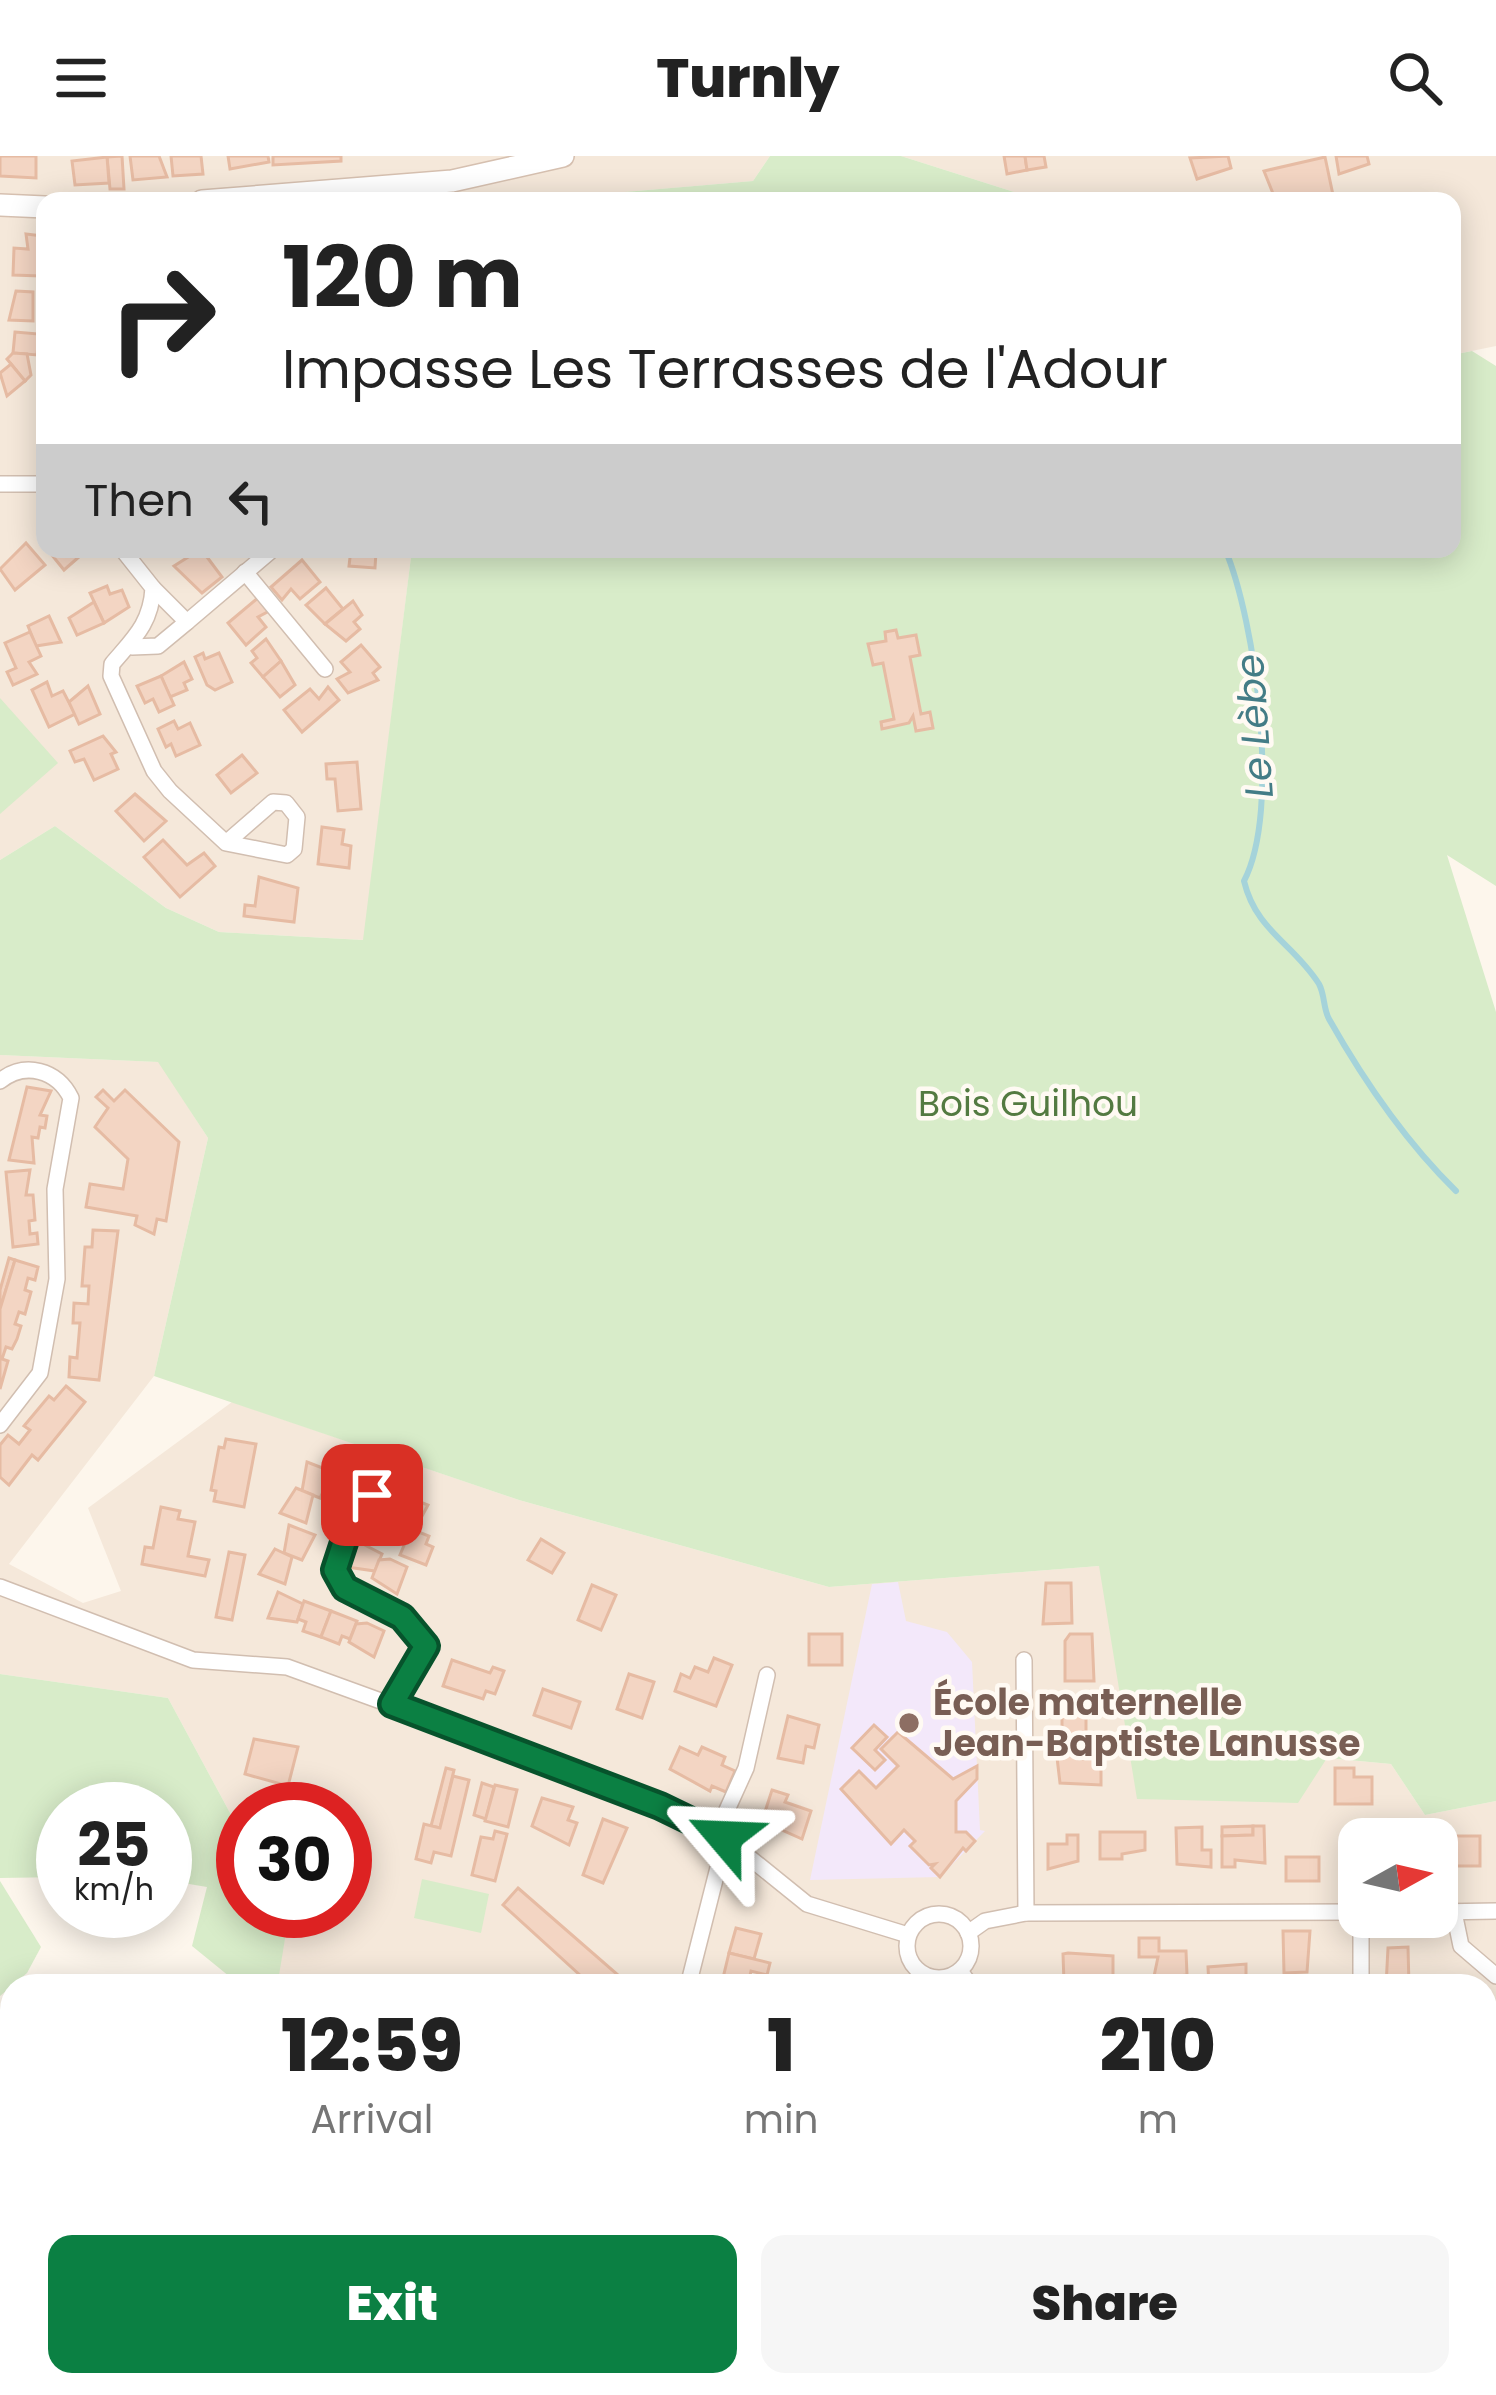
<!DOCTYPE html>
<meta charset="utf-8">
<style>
body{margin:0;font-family:Poppins,sans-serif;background:#f6f6f6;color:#222;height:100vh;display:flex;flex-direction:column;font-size:45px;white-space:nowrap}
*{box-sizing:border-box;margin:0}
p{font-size:39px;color:#767676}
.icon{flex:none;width:66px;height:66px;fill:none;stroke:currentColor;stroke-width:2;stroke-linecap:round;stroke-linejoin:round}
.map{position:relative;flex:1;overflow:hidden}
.details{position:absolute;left:0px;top:1818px;width:1497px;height:423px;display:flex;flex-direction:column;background:#fff;border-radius:36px 36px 0 0;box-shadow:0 6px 30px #0003}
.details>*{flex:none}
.hud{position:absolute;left:36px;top:36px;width:1425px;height:366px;border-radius:24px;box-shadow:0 6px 30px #0003;background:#fff;color:#222;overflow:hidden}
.needle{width:78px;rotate:82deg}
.tools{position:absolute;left:1338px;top:1662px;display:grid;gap:24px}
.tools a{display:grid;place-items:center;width:120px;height:120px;border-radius:24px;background:#fff;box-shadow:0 6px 30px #0003;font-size:60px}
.speed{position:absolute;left:36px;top:1626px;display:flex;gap:24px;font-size:60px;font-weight:700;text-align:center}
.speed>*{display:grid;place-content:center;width:156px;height:156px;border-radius:50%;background:#fff;box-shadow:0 6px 30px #0003;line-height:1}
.speed small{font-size:30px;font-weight:400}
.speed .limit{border:18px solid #d22;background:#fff;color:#111}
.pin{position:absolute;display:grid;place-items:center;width:102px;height:102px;color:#fff;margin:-51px;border-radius:24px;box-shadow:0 6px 18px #0006}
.me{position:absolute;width:132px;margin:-66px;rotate:296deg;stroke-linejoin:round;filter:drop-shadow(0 0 9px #0008)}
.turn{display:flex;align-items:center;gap:42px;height:252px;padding:0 48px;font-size:54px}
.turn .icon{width:156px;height:156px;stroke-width:2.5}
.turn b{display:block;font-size:84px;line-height:102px}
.then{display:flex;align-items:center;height:114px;padding:0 48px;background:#0003;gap:24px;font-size:45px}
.eta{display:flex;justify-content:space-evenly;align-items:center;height:204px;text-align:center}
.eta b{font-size:72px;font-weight:800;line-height:84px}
.cta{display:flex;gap:24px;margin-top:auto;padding:24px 48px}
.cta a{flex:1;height:138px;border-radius:24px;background:#0b8043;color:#fff;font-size:48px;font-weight:800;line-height:138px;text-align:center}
.cta a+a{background:#f6f6f6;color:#222}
header{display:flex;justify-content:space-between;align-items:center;height:156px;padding:0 48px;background:#fff;font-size:54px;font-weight:800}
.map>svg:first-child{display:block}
</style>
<header><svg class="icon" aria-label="menu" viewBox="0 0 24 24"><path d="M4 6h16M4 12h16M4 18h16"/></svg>Turnly<svg class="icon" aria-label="search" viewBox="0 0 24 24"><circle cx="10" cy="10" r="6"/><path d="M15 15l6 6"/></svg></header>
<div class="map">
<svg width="1496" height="2239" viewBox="0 0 1496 2239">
<rect width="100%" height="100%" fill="#fdf6ec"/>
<g fill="#f5e8da" fill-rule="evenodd">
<polygon points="0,0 770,0 753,25 613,37 456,39 455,45 45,45 45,393 412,393 364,784 219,776 166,752 55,670 0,704"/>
<polygon points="901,0 1496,0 1496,190 1452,199 1452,45 1042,45"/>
<path d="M0,899L159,906L208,982L154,1220L9,1408L83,1447L121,1435L88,1352L232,1246L519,1344L829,1431L1099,1410L1326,1602L1391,1608L1425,1659L1496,1645V2239L406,2236L404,2229H1485V1830H276L288,1765L283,1755H345V1653H243V1681L168,1542L0,1518ZM1359,1683H1437V1761H1359Z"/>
</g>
<polygon fill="#f3e8fa" points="898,1426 906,1465 947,1476 972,1506 980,1674 985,1675 940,1721 810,1724 872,1428"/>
<g fill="#d8ecc9">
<polygon points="770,0 901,0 1042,45 455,45 456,39 613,37 753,25"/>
<polygon points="1472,195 1496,210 1496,730 1447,699 1496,856 1496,1645 1425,1659 1391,1608 1327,1602 1298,1647 1137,1643 1099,1410 829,1431 519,1344 154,1220 208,982 158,906 0,899 0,704 55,670 166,752 219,776 363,784 412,393 1452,393 1452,199"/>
<polygon points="0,542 58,607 0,658"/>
<polygon points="0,1518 168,1542 243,1681 243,1755 283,1755 288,1765 279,1819 235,1825 192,1790 207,1731 165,1724 165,1653 63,1653 63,1721 0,1722"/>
<polygon points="422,1723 489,1738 481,1777 414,1762"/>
<polygon points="0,1725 41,1791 27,1817 0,1840"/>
<polygon points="0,2206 12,2214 12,2229 404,2229 411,2239 0,2239"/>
</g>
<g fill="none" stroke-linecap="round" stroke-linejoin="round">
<path stroke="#a5d3da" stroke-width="6" d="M1225,393C1256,466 1281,655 1244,725C1256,775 1293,787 1319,828C1325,839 1323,852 1329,863C1364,925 1405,985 1456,1035"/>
</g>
<g fill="#f3d5c3" stroke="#e6bba3" stroke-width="3">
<polygon points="0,0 36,0 36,22 0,20"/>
<polygon points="122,0 124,33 110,33 107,1"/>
<polygon points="130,0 159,0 167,21 133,24"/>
<polygon points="171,0 201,0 203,18 173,20"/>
<polygon points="228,0 268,0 269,6 230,13"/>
<polygon points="273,0 341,0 341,5 273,9"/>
<polygon points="1004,0 1025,0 1027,14 1007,18"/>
<polygon points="1025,0 1044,0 1046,11 1027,14"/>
<polygon points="1228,0 1231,12 1197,23 1190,2"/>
<polygon points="1336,0 1367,0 1369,8 1339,18"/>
<polygon points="107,1 109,27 75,29 72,5"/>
<polygon points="1325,1 1333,39 1276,45 1264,15"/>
<polygon points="26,78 43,80 40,120 13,119 14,92 28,93"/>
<polygon points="16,135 33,136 33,165 9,164"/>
<polygon points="15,176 39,178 37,199 13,197"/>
<polygon points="13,197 27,198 31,219 25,225 7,203"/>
<polygon points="11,208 25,225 7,240 0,217"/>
<polygon points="26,387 45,409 15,434 0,413"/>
<polygon points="47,393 74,393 80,400 64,414"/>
<polygon points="201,393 222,421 202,437 174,410"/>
<polygon points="351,393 386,393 376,396 375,412 349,410"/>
<polygon points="302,404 320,426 300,443 291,433 282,444 271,431"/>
<polygon points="107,430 110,438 122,434 129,451 104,467 90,437"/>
<polygon points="326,432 343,453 325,468 306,449"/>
<polygon points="259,441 271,454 258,461 266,471 246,489 228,467"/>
<polygon points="353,445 362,459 354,466 360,473 346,485 325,468"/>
<polygon points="94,446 104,467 77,479 69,462"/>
<polygon points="49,460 61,486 36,490 28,470"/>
<polygon points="896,474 898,482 916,479 920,499 910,501 921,558 930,556 933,572 916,575 913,560 909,567 882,573 881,566 894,563 883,507 873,509 868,488 886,485 885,476"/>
<polygon points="30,476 41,500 29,506 37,518 13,529 7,516 16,512 5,487"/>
<polygon points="266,483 281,505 263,521 251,507 257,502 252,495"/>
<polygon points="361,489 380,511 373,517 378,524 348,537 337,523 350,516 341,506"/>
<polygon points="203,497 205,503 219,497 232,526 215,534 207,529 195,501"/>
<polygon points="281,505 295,529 280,541 263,521"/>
<polygon points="184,506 192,523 184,527 187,534 170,541 161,520"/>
<polygon points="161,520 174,549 159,556 153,543 145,547 137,530"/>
<polygon points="47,526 52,540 63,535 75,558 49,571 32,534"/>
<polygon points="88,530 100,558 79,568 69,546"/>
<polygon points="328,531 339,544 302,576 284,554 310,533 319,543"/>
<polygon points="174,565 178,573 190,567 200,589 176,600 171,588 166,591 158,573"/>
<polygon points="103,580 116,596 111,598 118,613 94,624 84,603 75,606 70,595"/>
<polygon points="242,599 257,617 231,637 217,619"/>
<polygon points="357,606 361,653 338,655 335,623 327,623 326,608"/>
<polygon points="135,638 166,665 144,685 116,655"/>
<polygon points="322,671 344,674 342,688 351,690 349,712 318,708"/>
<polygon points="163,684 187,709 204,697 215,710 180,741 144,701"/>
<polygon points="259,721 298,732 294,766 244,760 245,749 255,750"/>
<polygon points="27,931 51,935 40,959 47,960 45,972 40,971 38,982 32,981 34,1007 9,1004"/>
<polygon points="103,934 114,945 125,934 179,986 166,1065 157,1063 154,1078 135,1069 137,1060 86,1051 90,1028 123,1033 128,1003 95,971 108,952 96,941"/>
<polygon points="30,1014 26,1039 33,1039 35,1064 29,1065 30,1078 37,1077 38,1088 13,1091 6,1016"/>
<polygon points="93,1074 118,1075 99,1224 69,1221 70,1201 77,1202 80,1167 73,1167 74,1147 88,1148 89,1130 82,1130 85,1091 92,1091"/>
<polygon points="9,1102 15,1104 0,1153 0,1134"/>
<polygon points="15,1104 38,1111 35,1124 28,1122 25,1134 31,1136 25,1158 19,1156 15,1168 21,1170 17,1183 12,1193 6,1191 2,1203 8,1205 0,1233 0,1153"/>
<polygon points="66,1230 85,1246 38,1304 32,1299 9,1329 0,1321 0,1289 8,1279 19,1288 30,1274 24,1270 49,1240 54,1244"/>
<polygon points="226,1283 256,1288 244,1351 214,1345 216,1335 211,1334 219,1291 224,1292"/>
<polygon points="307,1306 333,1316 320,1342 302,1335"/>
<polygon points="296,1332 313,1339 306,1367 280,1357"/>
<polygon points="402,1339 428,1349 414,1375 396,1368 399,1358 393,1356"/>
<polygon points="161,1351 180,1355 178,1363 195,1366 188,1400 209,1404 205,1420 142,1408 145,1391 153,1392"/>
<polygon points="289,1369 315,1379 302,1404 284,1397"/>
<polygon points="411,1373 429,1380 426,1388 433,1391 426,1409 400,1399"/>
<polygon points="541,1383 564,1397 552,1417 528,1404"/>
<polygon points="357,1385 382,1398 375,1415 347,1411"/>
<polygon points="275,1393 292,1401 285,1428 259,1418"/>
<polygon points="229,1396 245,1399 232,1464 216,1461"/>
<polygon points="390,1403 407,1411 397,1438 372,1422 379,1404"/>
<polygon points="1046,1427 1071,1427 1072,1467 1043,1468"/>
<polygon points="592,1429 616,1439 601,1474 578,1464"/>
<polygon points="278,1436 303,1448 297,1466 268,1462"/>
<polygon points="304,1445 331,1455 321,1481 303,1475 306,1466 298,1463"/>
<polygon points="331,1455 357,1465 350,1483 342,1480 339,1488 321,1481"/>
<polygon points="367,1467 384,1475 374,1501 349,1486 356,1468"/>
<rect x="809" y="1478" width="33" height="31"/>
<polygon points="1070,1478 1092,1478 1094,1525 1065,1525 1065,1485"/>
<polygon points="714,1502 732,1509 716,1550 675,1535 681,1518 690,1522 695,1511 708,1516"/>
<polygon points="452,1504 490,1517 493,1511 504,1515 495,1538 486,1535 483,1543 443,1530"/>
<polygon points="629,1518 654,1526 642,1562 617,1553"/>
<polygon points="543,1533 580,1546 571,1572 534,1559"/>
<polygon points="1062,1540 1096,1540 1096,1557 1086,1557 1086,1582 1062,1583"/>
<polygon points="788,1560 819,1569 814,1592 806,1590 803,1607 778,1602"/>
<polygon points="874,1569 887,1581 875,1594 885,1604 875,1614 852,1592"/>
<polygon points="898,1576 953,1623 977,1610 977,1623 956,1645 956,1676 966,1676 975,1685 966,1695 963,1692 940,1721 931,1712 935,1708 929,1709 910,1690 915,1685 904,1674 891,1688 841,1633 859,1615 876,1632 898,1610 881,1593"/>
<polygon points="254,1583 298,1591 288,1630 245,1618"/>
<polygon points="680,1591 698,1599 702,1591 725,1601 722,1609 735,1615 726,1636 712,1630 710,1635 670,1613"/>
<polygon points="1056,1593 1079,1593 1079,1603 1101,1603 1101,1629 1060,1627"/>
<polygon points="446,1612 454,1614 440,1672 431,1670"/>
<polygon points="1335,1612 1354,1612 1354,1621 1372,1621 1372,1648 1335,1648"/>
<polygon points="453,1620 469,1624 451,1700 434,1696 431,1707 416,1703 424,1668 440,1672"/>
<polygon points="482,1627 494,1631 486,1663 474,1659"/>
<polygon points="495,1629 517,1634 508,1671 485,1665"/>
<polygon points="772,1634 788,1639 785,1646 811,1655 802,1683 762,1665"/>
<polygon points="542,1642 573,1651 568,1664 577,1667 569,1689 532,1670"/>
<polygon points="603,1663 627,1672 603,1727 583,1719"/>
<polygon points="1253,1670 1253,1679 1222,1680 1222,1671"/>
<polygon points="1253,1670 1264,1670 1265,1707 1235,1704 1235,1711 1222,1711 1222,1680 1253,1679"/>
<polygon points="1202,1671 1202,1694 1211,1694 1211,1711 1177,1708 1176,1672"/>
<polygon points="495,1675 507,1678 495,1725 472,1719 481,1681 493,1683"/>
<polygon points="1100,1676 1145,1676 1145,1694 1122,1698 1122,1703 1100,1703"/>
<polygon points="1067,1679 1078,1679 1078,1705 1048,1713 1048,1688 1067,1688"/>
<polygon points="1446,1680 1480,1680 1480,1710 1437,1710 1437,1687 1446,1687"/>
<rect x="1286" y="1701" width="33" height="24"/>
<polygon points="518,1732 618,1819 626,1830 592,1830 503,1749"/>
<polygon points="736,1772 761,1778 754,1803 729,1797"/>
<polygon points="1283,1775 1310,1775 1307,1816 1284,1817"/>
<polygon points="1139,1782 1159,1782 1159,1795 1186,1795 1187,1819 1177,1820 1177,1830 1152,1830 1158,1801 1139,1801"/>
<polygon points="1408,1791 1409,1830 1386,1830 1388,1792"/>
<polygon points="729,1797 770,1807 767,1819 751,1815 748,1828 723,1822"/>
<polygon points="1068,1797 1113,1800 1113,1824 1064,1827 1063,1798"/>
<polygon points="1246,1808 1246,1825 1209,1830 1208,1811"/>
<polygon points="1485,2000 1496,2002 1496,2031 1485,2028"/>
<polygon points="1485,2081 1496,2083 1495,2112 1485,2110"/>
<polygon points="639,2229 680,2229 681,2239 640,2239"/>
<polygon points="928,2229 969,2229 967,2239"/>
<polygon points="1263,2229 1324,2229 1329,2231 1327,2239 1261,2239"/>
</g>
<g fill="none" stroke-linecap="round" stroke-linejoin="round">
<g stroke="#d1beb0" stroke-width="18">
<g id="street">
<polyline points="0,328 45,328"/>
<path d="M122,393L153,432C151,468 133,483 112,508L111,520L154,615L170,635L226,687L287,699L294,693L297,661L286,647L273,646L226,687"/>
<polyline points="245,416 325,513"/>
<polyline points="187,466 273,393"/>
<polyline points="132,491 158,490 187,466 153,432"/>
<path d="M0,925C25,905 57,914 71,942L55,1033L57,1123L40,1217L0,1269"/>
<polyline points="372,1339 355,1353 335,1414 345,1431 402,1461 426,1489 393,1548"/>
<polyline points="0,1431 193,1504 287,1511 488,1584 687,1661 724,1681 807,1748 908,1779"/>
<polyline points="1024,1504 1026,1757"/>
<polyline points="1437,1756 1496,1755"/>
<polyline points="1454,1756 1461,1790 1496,1820"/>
<circle cx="939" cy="1790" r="32"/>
<polyline points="968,1777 985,1765 1026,1757 1359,1756"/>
<polyline points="960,1815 971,1830"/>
<polyline points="688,1830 722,1696 722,1665 746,1612 767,1519"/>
<polyline points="1361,1830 1361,1761"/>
<polyline points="1485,1965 1496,1967"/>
<polyline points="604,2239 605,2229"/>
<polyline points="1466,2239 1468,2229"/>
</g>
</g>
<g stroke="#d6c0b0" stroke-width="24">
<g id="secondary">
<polyline points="202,45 452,25 563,0"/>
<polyline points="0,49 45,51"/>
</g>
</g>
<use href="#street" stroke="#fff" stroke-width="15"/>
<use href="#secondary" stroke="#fff" stroke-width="21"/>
</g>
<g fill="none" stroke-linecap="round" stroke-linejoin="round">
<g stroke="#07532c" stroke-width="30">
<polyline id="route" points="372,1339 355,1353 335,1414 345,1432 402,1461 426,1490 392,1548 660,1650 724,1681"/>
</g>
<use href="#route" stroke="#0b8043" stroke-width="21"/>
</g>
<circle fill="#8d6e63" stroke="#fffaf3" stroke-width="4.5" cx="909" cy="1567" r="12"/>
<g text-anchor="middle" stroke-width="9" stroke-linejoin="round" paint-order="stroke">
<g font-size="36" fill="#537a41" stroke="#fffaf3">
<text x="1028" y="960">Bois Guilhou</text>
</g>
<g font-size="36" font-weight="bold" fill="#785e54" stroke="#fffaf3" text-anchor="start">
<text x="933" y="1559">École maternelle<tspan x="933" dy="41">Jean-Baptiste Lanusse</tspan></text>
</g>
<g font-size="39" font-style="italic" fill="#437c86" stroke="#fffaf3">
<text transform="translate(1254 570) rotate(-94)" y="14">Le Lèbe</text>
</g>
</g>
</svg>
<div class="tools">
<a><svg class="needle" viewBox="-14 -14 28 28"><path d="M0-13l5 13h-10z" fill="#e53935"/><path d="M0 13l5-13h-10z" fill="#767676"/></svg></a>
</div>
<div class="speed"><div>25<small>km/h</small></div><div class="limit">30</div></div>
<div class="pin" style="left:372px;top:1339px;background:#d93025"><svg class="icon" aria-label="arrive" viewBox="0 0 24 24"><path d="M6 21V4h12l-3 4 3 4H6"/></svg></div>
<svg class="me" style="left:724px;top:1681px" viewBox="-20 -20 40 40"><path d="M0-17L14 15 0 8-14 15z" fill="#0b8043" stroke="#fff" stroke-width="4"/></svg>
<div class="hud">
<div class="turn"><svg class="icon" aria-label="right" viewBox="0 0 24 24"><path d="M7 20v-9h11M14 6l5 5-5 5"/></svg><div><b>120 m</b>Impasse Les Terrasses de l'Adour</div></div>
<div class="then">Then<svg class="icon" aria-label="left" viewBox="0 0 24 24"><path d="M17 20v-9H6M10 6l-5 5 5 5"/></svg></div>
</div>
<section class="details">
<div class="eta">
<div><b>12:59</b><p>Arrival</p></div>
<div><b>1</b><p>min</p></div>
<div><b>210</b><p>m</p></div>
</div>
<div class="cta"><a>Exit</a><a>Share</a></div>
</section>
</div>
